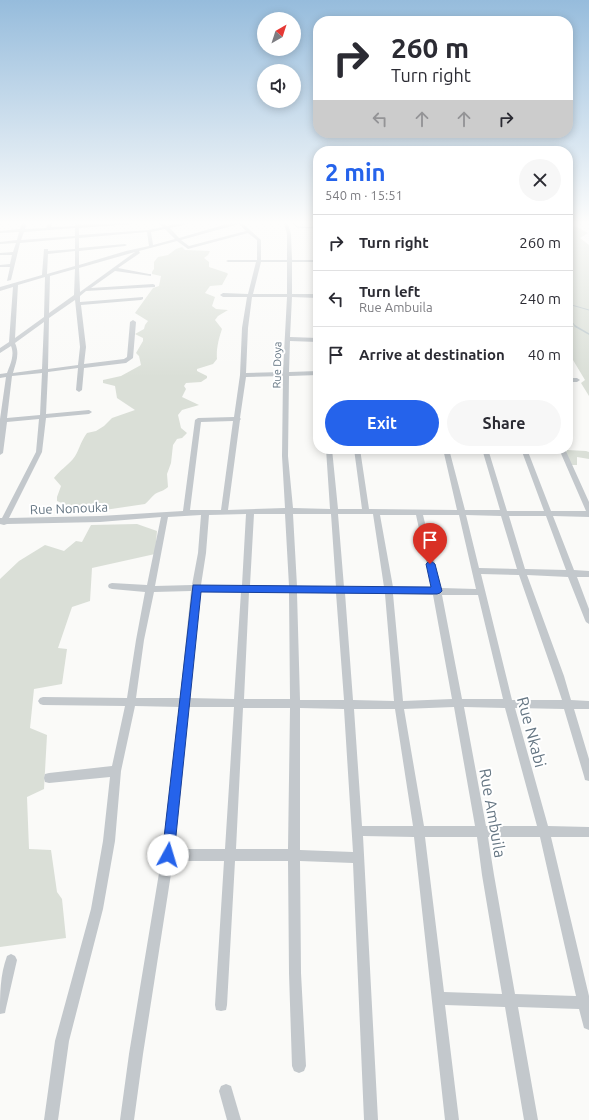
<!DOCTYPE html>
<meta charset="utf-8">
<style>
body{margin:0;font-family:Ubuntu,sans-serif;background:#f7f7f7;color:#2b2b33;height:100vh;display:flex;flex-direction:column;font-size:15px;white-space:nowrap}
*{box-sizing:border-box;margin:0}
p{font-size:13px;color:#7c7c81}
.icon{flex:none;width:22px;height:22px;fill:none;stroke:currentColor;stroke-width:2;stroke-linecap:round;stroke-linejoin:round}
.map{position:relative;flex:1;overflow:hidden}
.panel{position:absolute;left:313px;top:146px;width:260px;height:308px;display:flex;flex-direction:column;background:#fff;border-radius:16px;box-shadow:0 2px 10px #0003}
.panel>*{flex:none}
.banner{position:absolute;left:313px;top:16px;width:260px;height:122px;border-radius:16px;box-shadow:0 2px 10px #0003;background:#fff;color:#2b2b33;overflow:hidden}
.needle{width:26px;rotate:39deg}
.tools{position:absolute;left:257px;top:12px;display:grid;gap:8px}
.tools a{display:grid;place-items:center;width:44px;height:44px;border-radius:50%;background:#fff;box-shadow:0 2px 10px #0003;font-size:20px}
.pin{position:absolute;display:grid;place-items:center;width:34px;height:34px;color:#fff;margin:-41px -17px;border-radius:50% 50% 50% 0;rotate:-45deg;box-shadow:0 0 4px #0007}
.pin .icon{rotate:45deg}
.me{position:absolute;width:44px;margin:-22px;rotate:6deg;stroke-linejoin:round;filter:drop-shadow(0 0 3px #0008)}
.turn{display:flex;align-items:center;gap:14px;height:84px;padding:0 12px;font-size:18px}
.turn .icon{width:52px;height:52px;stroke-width:2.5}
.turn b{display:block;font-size:28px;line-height:34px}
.lanes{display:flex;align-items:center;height:38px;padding:0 12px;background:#0003;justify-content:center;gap:20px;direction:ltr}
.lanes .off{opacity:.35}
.round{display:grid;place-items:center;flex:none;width:42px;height:42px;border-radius:21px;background:#f7f7f7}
.overview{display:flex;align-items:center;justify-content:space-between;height:68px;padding:0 12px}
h1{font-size:24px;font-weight:700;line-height:30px;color:#2563eb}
.primary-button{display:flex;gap:8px;margin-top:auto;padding:8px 12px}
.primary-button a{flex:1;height:46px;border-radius:24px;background:#2563eb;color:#fff;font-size:16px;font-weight:700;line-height:46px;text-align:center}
.primary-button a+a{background:#f7f7f7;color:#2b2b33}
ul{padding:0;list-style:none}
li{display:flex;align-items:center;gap:12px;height:56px;padding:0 12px;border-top:1px solid #e1e1e2}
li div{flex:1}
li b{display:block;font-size:15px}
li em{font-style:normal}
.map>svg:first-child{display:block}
</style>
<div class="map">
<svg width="589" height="1120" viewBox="0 0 589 1120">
<rect width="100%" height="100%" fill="#fafaf8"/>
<g fill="#dadfd7">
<polygon points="568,225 577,227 588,233 580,238 589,245 589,396 581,383 585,380 570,355 568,355"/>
<path d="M182,247L185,250L210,251L208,255L204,258L209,262V267L227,273L228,274L222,285L210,286L205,293L215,297L212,306L216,309L228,310L218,316L215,320L222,329C219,338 216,349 217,359L213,364L197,369V371L207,376V378L201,382L186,383L184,386L186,389L182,397L199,405L182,410L178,415L181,428L187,433L182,438L177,439L173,445L171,463L167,474L168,487C164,491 160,491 155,494C151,497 149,501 145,504L91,512L80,511L57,501V497L61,486L54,478C60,470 67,466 73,459C79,452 80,442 87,433L96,431L104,426L112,418L135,410L117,398L115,386L103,383V380L121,376L141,365L139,356L136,353L143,341V338L135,334L144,329L145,325L148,321L135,313L153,288L159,286L161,276L152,274V272L154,269V262L158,257L168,255L176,249Z"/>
<polygon points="567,450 586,451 589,452 589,459 577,457 577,465 570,465 565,454"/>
<polygon points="137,524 157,531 155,554 92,568 90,601 72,607 58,648 67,649 62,684 34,689 30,728 47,735 44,789 27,797 29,849 51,850 57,892 62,899 66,938 0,947 0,579 19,561 45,545 64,551 76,541 82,542 91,525"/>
</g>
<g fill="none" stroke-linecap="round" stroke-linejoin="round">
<g stroke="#bbc7cb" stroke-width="1">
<polyline points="291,221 297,227 318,228"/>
<polyline points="568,304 589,310"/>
<polyline points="568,317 576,327"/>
</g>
<polyline stroke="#bbc7cb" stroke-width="1.5" points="575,326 589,334"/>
<g fill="#c3c8cc" fill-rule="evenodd">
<path d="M23,221H27L25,229L46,228L49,221H53L51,227L75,226V221H79V225L132,222L134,223L132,224L79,228V235L149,230L163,227L154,221H159L167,226L190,221H196V222L170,228L179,238L237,221H246L242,223L261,240V260H287V234L283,221H287L291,234L292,260H318V262H292V294H318V298L292,297L290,337L318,338V342L290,341L289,372L318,371V375L289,376L288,456L293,508L330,509L326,449H332L338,509H362L354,449H360L369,509L457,510L443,449H449L465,510H500L482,449H488L507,511H544L521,449H527L551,511H586L559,449H565L589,502V517L553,516L574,570L589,571V577H577L589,609V624L586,622L585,620L568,577L527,575L564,676L571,700L589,701V709H574L589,759V781L585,780L584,776L564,709L515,708L548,826L589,827V837H551L589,996V1030L584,1028L579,1009L518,1007L538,1120H524L505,1007L445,1005L459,1120H445L414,837L363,836L378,1120H364L353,863L300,861L301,973L306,1066L304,1071L299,1073L294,1071L292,1066L289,973L288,861H235L227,1005L226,1010L221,1011L216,1010L215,1005L224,861H173L143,1054L134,1120H120L129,1054L162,855L179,707L135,706L121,771L115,841L103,909L69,1041L58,1120H44L55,1041L91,909L103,841L110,777L49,783L45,782L44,778L45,774L49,773L112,766L125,706L43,705L40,704L38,701L40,698L43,697L127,698L136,640L145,592L112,589L109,588L108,586L109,584L112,583L147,585L161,517L100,522L7,524L4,525L0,524V518H2L36,452L39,419L7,422L3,453L0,455V419L6,377L0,378V374L7,373C10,365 15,355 11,346L0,353V348L9,342L13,287L0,291V287L42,275L44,249H48V251L75,249V238L20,243L11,280L7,281L10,267H0V265L10,264L12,255H0V253L13,252L16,243L0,244V242L17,240L19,232L0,233V231L20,229ZM239,224L246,231L189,246L181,240ZM75,228V236L21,240L24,232ZM165,229L175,239L153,245L151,232ZM147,232L149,246L126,251L79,265V251L125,246L127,245L125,244L79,248V238ZM248,233L257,240V260H228L226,261L228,262H256L248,294L223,293L220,295L223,297H247L242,328L240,375L234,417L198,418L195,420L183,511L100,516L9,518L42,452L46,418L89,414L92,412L89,410L46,414L48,372L78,368L76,390L79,392L82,390L84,368L126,363L133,358L136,322L133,320L130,322L127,357L124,359L84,364L86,347L81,305L141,300L143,299V297L80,302V296L86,291L155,287V285L153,284L91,288L115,271L151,276V274H149L118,268L140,253L139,251L177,241L188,249ZM75,251V266L47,274L48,254ZM135,252L80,292L79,268ZM261,262H287V294H253ZM75,269L74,295L49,313L50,276ZM45,277L44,317L15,338L18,285ZM252,297H287L283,372L246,373L248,328ZM75,300L80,347L78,365L48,369L49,318ZM44,322L42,369L13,373C16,362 20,354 15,343ZM42,373L40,415L7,418L12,376ZM283,376L282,456L285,508L228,510L240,420L241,419L240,418L246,377ZM233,421L221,510H190L201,422ZM246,514L242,585H201L206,553L209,515ZM254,514H285L289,586L250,585ZM293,514H331L336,587L297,586ZM338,514H373L384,587H344ZM201,515L198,553L192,585L155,586L168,517ZM380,515H416L432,588L393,587ZM423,515H459L476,589L441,588ZM466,515L501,516L517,569L479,568ZM509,516H546L566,570L525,569ZM481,574L519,575L554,676L562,700H512ZM191,591L180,698H136L144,640L154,592ZM200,591L241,592L234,699L189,698ZM249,592L289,593L290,699H244ZM297,593H336L344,700H300ZM345,593L385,594L394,701L353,700ZM393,594L433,595L452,699L403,701ZM442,595H478L503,699H462ZM188,707H234L225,849H174ZM454,707L475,826H424L404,709ZM464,707L505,708L537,826H486ZM243,708H290L288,849H236ZM300,708L344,709L353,852L300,850ZM354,709H395L413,826H362ZM425,837H477L482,875L502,994L444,992ZM488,837H540L576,996L515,994L494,875Z"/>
<polygon points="314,221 318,221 318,223"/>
<polygon points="585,221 589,221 589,223"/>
<polygon points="568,378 577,378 580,380 577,382 568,382"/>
<path d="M11,954L15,956L17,960L6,1008L5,1013L0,1014C0,994 0,975 7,956Z"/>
<polygon points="226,1084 231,1086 241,1120 227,1120 219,1091 221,1086"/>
</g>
</g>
<linearGradient id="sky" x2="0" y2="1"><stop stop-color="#96bcdc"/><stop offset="0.59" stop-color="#fdfdfc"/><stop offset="1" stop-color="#fdfdfc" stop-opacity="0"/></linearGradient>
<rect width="589" height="377" fill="url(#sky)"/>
<polygon fill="#2563eb" stroke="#184099" points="430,560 435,564 442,591 440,593 437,594 201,592 174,855 173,859 168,861 164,859 162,855 193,585 431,587 426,564"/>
<g text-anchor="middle" stroke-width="4" stroke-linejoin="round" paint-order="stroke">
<g font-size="11" fill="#657683" stroke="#fff">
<text transform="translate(277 365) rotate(-89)" y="4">Rue Doya</text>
</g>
<g font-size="13" fill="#657683" stroke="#fff">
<text transform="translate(69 508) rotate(-2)" y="5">Rue Nonouka</text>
</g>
<g font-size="16" fill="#657683" stroke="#fff">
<text transform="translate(532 732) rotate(75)" y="6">Rue Nkabi</text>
<text transform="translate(493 813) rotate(80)" y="6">Rue Ambuila</text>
</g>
</g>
</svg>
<div class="tools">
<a><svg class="needle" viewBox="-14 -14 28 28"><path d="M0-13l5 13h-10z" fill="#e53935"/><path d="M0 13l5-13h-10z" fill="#7c7c81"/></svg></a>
<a><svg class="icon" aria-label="sound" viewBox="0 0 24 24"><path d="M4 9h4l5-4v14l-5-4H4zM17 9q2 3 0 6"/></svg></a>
</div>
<div class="pin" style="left:430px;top:564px;background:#d93025"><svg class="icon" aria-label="arrive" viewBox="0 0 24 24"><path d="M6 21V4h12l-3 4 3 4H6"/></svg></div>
<svg class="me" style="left:168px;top:855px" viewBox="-20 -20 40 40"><circle r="19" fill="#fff"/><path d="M0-13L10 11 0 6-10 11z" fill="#2563eb"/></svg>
<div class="banner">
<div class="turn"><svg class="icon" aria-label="right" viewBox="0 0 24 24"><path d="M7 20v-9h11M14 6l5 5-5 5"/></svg><div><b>260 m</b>Turn right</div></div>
<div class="lanes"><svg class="icon off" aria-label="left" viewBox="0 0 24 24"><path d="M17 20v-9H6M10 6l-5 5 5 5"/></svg><svg class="icon off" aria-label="ahead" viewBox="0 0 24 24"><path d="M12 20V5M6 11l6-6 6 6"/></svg><svg class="icon off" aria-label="ahead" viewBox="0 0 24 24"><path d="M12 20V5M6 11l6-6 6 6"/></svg><svg class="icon" aria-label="right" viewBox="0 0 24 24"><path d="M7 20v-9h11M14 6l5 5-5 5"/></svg></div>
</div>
<section class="panel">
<div class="overview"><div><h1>2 min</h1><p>540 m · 15:51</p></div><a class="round"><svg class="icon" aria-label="close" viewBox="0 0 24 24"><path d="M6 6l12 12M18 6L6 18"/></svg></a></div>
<ul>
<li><svg class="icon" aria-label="right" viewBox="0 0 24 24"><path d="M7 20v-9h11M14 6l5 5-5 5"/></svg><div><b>Turn right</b></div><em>260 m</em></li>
<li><svg class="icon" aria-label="left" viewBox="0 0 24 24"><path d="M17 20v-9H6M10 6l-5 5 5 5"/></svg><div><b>Turn left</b><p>Rue Ambuila</p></div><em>240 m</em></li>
<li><svg class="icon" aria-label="arrive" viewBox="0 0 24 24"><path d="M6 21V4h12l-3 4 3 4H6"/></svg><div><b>Arrive at destination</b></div><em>40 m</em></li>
</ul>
<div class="primary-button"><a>Exit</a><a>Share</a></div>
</section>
</div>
